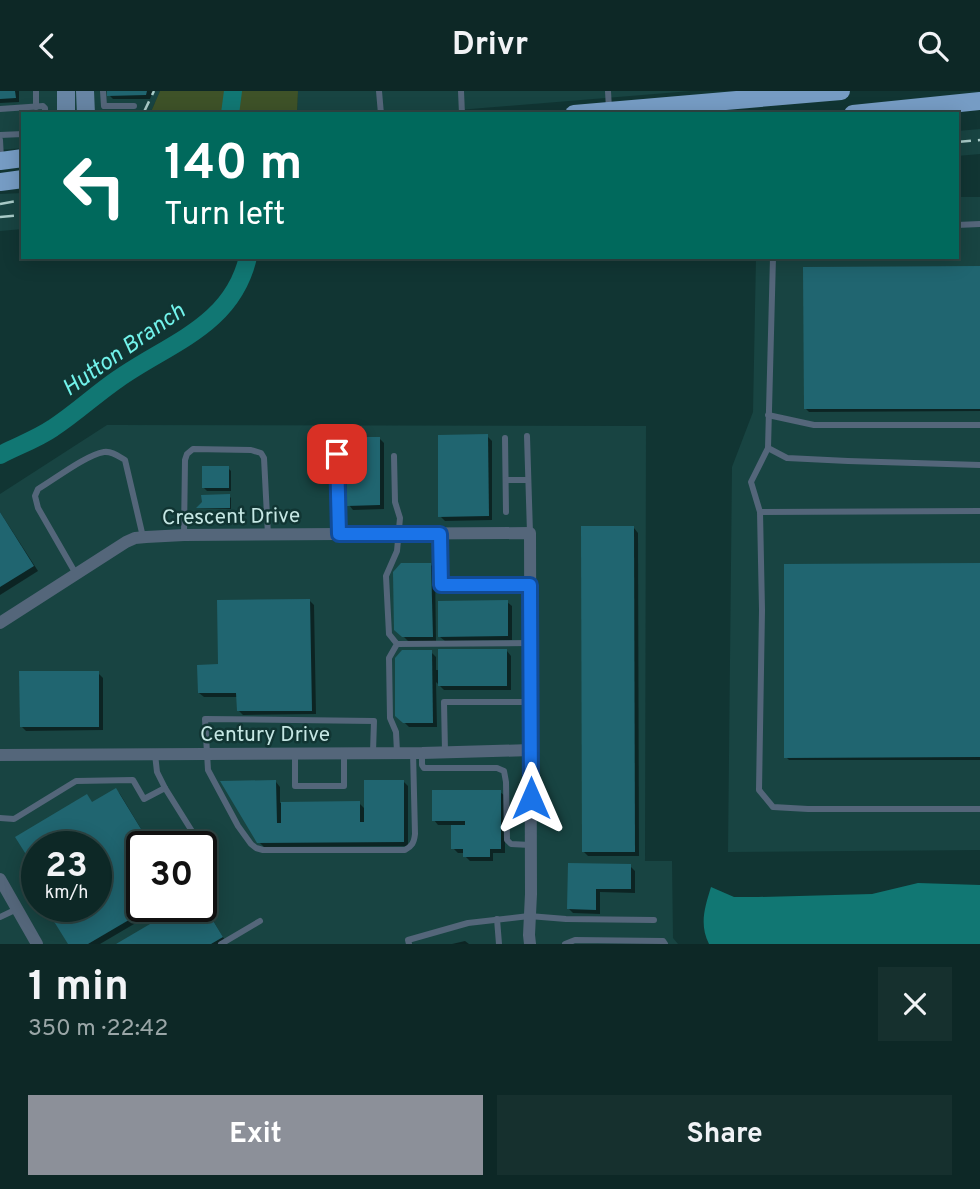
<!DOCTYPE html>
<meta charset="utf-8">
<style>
body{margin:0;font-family:Overpass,sans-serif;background:#16302e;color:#f1f3f6;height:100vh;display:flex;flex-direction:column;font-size:26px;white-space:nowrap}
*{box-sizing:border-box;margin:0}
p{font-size:23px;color:#9aa6a7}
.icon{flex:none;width:38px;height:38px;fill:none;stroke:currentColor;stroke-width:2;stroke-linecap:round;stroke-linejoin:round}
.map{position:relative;height:853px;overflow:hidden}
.side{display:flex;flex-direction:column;background:#0d2826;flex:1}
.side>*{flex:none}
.guide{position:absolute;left:21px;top:21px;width:938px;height:147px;border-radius:0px;box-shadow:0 4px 18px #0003,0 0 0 2px #2d4443;background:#00695c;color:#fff;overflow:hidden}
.speed{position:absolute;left:21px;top:740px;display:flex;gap:14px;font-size:35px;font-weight:700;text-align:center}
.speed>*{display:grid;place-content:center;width:91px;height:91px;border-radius:50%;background:#0d2826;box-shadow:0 4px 18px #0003,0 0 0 2px #2d4443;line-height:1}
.speed small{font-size:18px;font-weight:400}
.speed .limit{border:4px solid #111;border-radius:10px;background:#fff;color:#111}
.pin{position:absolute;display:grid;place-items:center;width:60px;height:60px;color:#fff;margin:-30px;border-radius:14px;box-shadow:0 4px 10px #0006}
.me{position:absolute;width:77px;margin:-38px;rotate:0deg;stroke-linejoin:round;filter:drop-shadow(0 0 5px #0008)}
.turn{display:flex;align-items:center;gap:24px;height:147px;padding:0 28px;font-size:32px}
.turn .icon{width:91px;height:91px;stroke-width:2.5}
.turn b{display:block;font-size:49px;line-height:60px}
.round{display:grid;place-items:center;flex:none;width:74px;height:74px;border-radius:0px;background:#16302e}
.summary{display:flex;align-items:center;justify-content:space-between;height:119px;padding:0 28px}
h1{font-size:42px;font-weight:700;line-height:52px}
.primary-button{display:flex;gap:14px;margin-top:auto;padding:14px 28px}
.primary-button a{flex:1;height:80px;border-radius:0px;background:#8c9099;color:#fff;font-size:28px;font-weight:700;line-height:80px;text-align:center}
.primary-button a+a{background:#16302e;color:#f1f3f6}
header{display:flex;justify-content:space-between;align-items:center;height:91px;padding:0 28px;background:#0d2826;font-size:32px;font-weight:700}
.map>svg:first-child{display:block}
</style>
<header><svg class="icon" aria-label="back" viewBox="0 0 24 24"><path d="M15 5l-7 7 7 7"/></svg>Drivr<svg class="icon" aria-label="search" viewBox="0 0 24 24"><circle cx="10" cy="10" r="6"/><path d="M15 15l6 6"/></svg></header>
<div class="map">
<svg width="980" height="853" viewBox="0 0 980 853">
<rect width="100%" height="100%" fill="#113533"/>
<g fill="#184442" fill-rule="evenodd">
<polygon points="0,0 160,0 150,23 23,23 23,57 0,59"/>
<polygon points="298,0 691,0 410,23 297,23"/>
<polygon points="980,38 980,63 957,65 957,40"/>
<polygon points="23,102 23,138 0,140 0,103"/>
<polygon points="957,106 980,106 980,759 728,761 732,376 753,321 756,166 957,166"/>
<path d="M107,334L646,335L645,770H672L673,847L678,853H0V403ZM37,756H96V816H37ZM142,756H201V816H142Z"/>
</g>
<polygon fill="#3e5228" points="160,0 298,0 297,23 150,23"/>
<path fill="#117773" d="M918,792L980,794V853H709C699,833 705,816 711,796L734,806H758L872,803Z"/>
<g fill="#0007">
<polygon points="0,0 19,0 19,11 0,12"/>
<polygon points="109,0 153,0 150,8 113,8 109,4"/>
<polygon points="980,177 980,320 809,321 805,317"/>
<polygon points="487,345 492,350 492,429 445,430 440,425"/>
<polygon points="379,347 384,352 384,418 353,419 349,414"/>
<polygon points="228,377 231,380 231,400 207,400 204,397"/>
<polygon points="229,405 231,407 231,418 198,417 203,412"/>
<polygon points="0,421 38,480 0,504"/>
<polygon points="634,437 638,442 639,765 588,765 583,760"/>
<polygon points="431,474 435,478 436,550 408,550 396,538"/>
<polygon points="980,474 980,669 789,669 786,666"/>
<polygon points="309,509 314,514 316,623 243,624 239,620 238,606 204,606 199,602 219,575"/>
<polygon points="507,511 512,515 512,549 445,550 440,546"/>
<polygon points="507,560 511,565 511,599 444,599 436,591 437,636 409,636 397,624 431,561 436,566 436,579 439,579"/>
<polygon points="98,582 103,587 103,639 26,640 21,635"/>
<polygon points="403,690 408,695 408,755 264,756 259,751 276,691 280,696 280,712 359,712 366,719"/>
<polygon points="116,699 120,703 152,756 142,756 142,816 163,816 100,853 70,853 47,816 96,816 96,756 37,756 36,777 18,747 93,712"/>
<polygon points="500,701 505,705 505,762 493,762 493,770 470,770 465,765 465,762 458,762 453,757 453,734 438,734 434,729"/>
<polygon points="569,774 630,775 635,780 635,802 600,801 600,823 573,822 569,818"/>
<polygon points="201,810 226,851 223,853 120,853 182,816 201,816"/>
<polygon points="465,850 469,853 452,853"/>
</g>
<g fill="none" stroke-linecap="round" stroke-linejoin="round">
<g stroke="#117773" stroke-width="18">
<polyline points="230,23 233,0"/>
<path d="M0,364C17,355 37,348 53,337C76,322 96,303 118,288C169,252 232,235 248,166"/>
</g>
</g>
<g fill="#206570">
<polygon points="0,0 15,0 16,7 0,8"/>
<polygon points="107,0 147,0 146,4 107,5"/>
<polygon points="980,175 980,318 804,318 803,176"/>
<polygon points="488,343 489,425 438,426 438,344"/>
<polygon points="347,346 380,346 380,414 347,415"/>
<rect x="202" y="375" width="27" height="22"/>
<polygon points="230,403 230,417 196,417 202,411 201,404"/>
<polygon points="0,421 34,475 0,496"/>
<polygon points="581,435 634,435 635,761 582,761"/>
<polygon points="401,472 431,472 433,546 402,546 394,539 393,481"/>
<polygon points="980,472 980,666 784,667 784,473"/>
<polygon points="310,508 312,620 237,620 236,602 198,602 197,574 218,573 217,509"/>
<polygon points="508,509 508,545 438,546 438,510"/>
<rect x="438" y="558" width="69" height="37"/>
<polygon points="402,559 432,559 433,632 403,632 395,625 395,567"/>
<polygon points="19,580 99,580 99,636 20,636"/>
<polygon points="276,689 277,732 281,732 281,711 360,710 360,731 364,731 364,689 404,689 404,751 257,752 220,690"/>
<polygon points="116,697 152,756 142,756 142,816 151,816 88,853 68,853 45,816 96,816 96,756 37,756 37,801 25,781 34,776 15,746 87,703 92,711"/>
<polygon points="432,699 501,699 501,758 490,758 490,766 463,766 463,758 451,758 451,734 465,734 465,730 432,730"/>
<polygon points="568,772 631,773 631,798 596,798 596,819 567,818"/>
<polygon points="201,810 223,846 211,853 116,853 179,816 201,816"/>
</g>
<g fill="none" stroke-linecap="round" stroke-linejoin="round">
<g stroke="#54667a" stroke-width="6">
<polyline points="36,0 36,16"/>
<polyline points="103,0 104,15 134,15"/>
<polyline points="379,0 381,23"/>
<polyline points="461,0 462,23"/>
<polyline points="608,0 609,18"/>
<polyline points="0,18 43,15 45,17 45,23"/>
<polyline points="0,44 23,43"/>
<polyline points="0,49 1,68"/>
<polyline points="957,134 980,133"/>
<polyline points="773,166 768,357 787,367 848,370 980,374"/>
<polyline points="768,324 814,334 980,334"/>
<polyline points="527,345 530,442"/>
<polyline points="505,347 506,421"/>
<polyline points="768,357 751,391 760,421 762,519 759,699 773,716 808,718 980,718"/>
<polyline points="337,363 339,443"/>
<polyline points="394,365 395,411 400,427 397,460 386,485 389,543 397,553 389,567 390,627 396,641 397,661"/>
<polyline points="506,389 528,389"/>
<polyline points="760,421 980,420"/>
<polyline points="184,443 185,369 187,363 193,358 251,359 261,362 264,367 268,444"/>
<polyline points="440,443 441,494 530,494"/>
<path d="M76,483L38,417L35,405L38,398C55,388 86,364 104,361C112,360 118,365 125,369L143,446"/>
<polyline points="397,553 530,552"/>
<path d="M373,661L374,630L205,628L208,679L238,735L251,753L256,757L263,759H405C412,755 414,752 415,743L413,661"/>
<polyline points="445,661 444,611 530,611"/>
<polyline points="422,662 422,674 424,677 497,677 504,680 506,691 507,749 511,753 530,754"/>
<polyline points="295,663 295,695 344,695 344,663"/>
<polyline points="165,697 210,769"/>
<polyline points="0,727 14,728 76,690 133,689 144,708 165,697 157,681 155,663"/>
<polyline points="0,826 17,818"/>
<polyline points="497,828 499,853"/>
<polyline points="221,853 260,830"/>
<polyline points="409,853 408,849 468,832 529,825 566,828 654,829"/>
<polyline points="565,853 575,849 663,850 665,853"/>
</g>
<g stroke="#54667a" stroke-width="12">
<polyline points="0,532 126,451 135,447 146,446 184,444 530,442 531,803 529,844 530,853"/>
<polyline points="0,664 422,662 531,659"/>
<polyline points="0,788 37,853"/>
</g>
<g stroke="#6785a4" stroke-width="18">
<polyline points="66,0 66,23"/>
<polyline points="85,0 86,23"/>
</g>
<g stroke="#769cc4" stroke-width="18">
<polyline points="574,23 841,0"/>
<polyline points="853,23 980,10"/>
<polyline points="0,70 23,67"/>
<polyline points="0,91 23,88"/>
</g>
<g stroke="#a9cbc8" stroke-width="2.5" stroke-dasharray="14 7" stroke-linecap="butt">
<polyline points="143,23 154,0"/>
<polyline points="957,51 980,49"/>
<polyline points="0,113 23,109"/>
<polyline points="0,126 23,124"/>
</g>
</g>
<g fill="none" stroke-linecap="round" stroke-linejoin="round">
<g stroke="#114b97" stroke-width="18">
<polyline id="route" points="337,363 339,443 440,443 441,494 530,494 531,707"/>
</g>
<use href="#route" stroke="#1a73e8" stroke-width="12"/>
</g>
<g text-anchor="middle" stroke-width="5" stroke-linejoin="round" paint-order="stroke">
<g font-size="21" fill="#c6e7e4" stroke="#113533">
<text transform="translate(231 425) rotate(-1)" y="7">Crescent Drive</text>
<text x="265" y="650">Century Drive</text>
</g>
<g font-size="23" font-style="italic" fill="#72f3eb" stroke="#113533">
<text transform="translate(123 258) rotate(-35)" y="8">Hutton Branch</text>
</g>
</g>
</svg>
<div class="speed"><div>23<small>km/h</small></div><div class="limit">30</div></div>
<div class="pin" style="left:337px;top:363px;background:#d93025"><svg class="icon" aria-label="arrive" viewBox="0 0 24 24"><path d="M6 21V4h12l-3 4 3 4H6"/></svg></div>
<svg class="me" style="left:531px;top:707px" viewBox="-20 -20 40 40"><path d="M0-17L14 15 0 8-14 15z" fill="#1a73e8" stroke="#fff" stroke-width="4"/></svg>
<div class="guide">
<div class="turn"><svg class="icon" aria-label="left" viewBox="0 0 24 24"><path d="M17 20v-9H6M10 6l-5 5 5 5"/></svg><div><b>140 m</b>Turn left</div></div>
</div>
</div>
<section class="side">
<div class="summary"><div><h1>1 min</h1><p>350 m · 22:42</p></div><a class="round"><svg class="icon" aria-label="close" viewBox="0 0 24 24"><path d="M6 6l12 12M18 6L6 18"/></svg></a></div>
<div class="primary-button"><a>Exit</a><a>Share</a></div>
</section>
